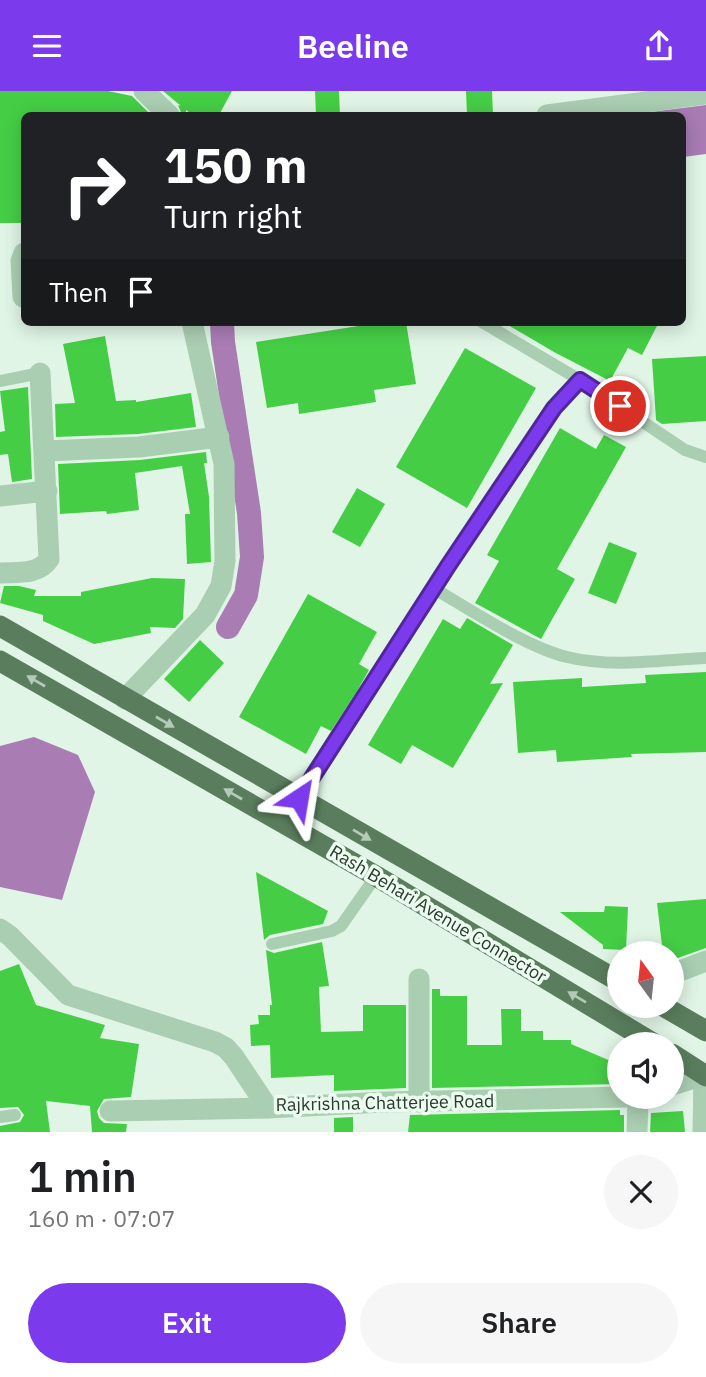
<!DOCTYPE html>
<meta charset="utf-8">
<style>
body{margin:0;font-family:"IBM Plex Sans",sans-serif;background:#f6f6f6;color:#202124;height:100vh;display:flex;flex-direction:column;font-size:26px;white-space:nowrap}
*{box-sizing:border-box;margin:0}
p{font-size:23px;color:#757577}
.icon{flex:none;width:38px;height:38px;fill:none;stroke:currentColor;stroke-width:2;stroke-linecap:round;stroke-linejoin:round}
.map{position:relative;height:1041px;overflow:hidden}
.panel{display:flex;flex-direction:column;background:#fff;flex:1}
.panel>*{flex:none}
.banner{position:absolute;left:21px;top:21px;width:665px;height:214px;border-radius:10px;box-shadow:0 4px 18px #0003;background:#202124;color:#fff;overflow:hidden}
.needle{width:46px;rotate:345deg}
.fabs{position:absolute;left:607px;top:850px;display:grid;gap:14px}
.fabs a{display:grid;place-items:center;width:77px;height:77px;border-radius:50%;background:#fff;box-shadow:0 4px 18px #0003;font-size:35px}
.pin{position:absolute;display:grid;place-items:center;width:60px;height:60px;color:#fff;margin:-30px;border:4px solid #fff;border-radius:50%;box-shadow:0 2px 7px #0007}
.me{position:absolute;width:77px;margin:-38px;rotate:33deg;stroke-linejoin:round;filter:drop-shadow(0 0 5px #0008)}
.turn{display:flex;align-items:center;gap:24px;height:147px;padding:0 28px;font-size:32px}
.turn .icon{width:91px;height:91px;stroke-width:2.5}
.turn b{display:block;font-size:49px;line-height:60px}
.then{display:flex;align-items:center;height:66px;padding:0 28px;background:#0003;gap:14px;font-size:26px}
.round{display:grid;place-items:center;flex:none;width:74px;height:74px;border-radius:37px;background:#f6f6f6}
.overview{display:flex;align-items:center;justify-content:space-between;height:119px;padding:0 28px}
h1{font-size:42px;font-weight:600;line-height:52px}
.button{display:flex;gap:14px;margin-top:auto;padding:14px 28px}
.button a{flex:1;height:80px;border-radius:42px;background:#7c3aed;color:#fff;font-size:28px;font-weight:600;line-height:80px;text-align:center}
.button a+a{background:#f6f6f6;color:#202124}
header{display:flex;justify-content:space-between;align-items:center;height:91px;padding:0 28px;background:#7c3aed;color:#fff;font-size:32px;font-weight:600}
.map>svg:first-child{display:block}
</style>
<header><svg class="icon" aria-label="menu" viewBox="0 0 24 24"><path d="M4 6h16M4 12h16M4 18h16"/></svg>Beeline<svg class="icon" aria-label="share" viewBox="0 0 24 24"><path d="M12 15V3M7 8l5-5 5 5M5 13v7h14v-7"/></svg></header>
<div class="map">
<svg width="706" height="1041" viewBox="0 0 706 1041">
<rect width="100%" height="100%" fill="#e0f5e6"/>
<g fill="#a97cb4">
<polygon points="706,14 706,63 683,66 682,24 627,24"/>
<polygon points="34,646 78,664 95,701 62,809 0,796 0,655"/>
</g>
<g fill="none" stroke-linecap="round" stroke-linejoin="round">
<polyline stroke="#a97cb4" stroke-width="24" points="222,231 223,251 249,422 252,466 246,504 228,536"/>
</g>
<g fill="#45ce45">
<polygon points="0,0 108,0 132,5 151,24 24,24 24,132 0,132"/>
<polygon points="163,0 232,0 219,24 193,24 186,19 186,24 182,24 178,14 181,15"/>
<polygon points="315,0 339,0 340,24 316,24"/>
<polygon points="466,0 492,0 493,24 467,24"/>
<polygon points="384,231 406,231 416,293 374,299 376,311 299,323 298,312 267,317 256,251"/>
<polygon points="503,231 659,231 642,264 628,257 610,290 554,261"/>
<polygon points="105,245 116,310 136,309 136,311 191,302 196,336 138,343 56,346 55,313 75,312 63,253"/>
<polygon points="465,257 536,297 467,417 396,376"/>
<polygon points="706,265 706,330 662,333 656,329 652,268"/>
<polygon points="28,296 32,388 12,391 8,363 0,364 0,341 5,340 0,300"/>
<polygon points="560,337 596,358 604,344 626,356 557,478 575,488 541,548 475,512 499,470 487,464"/>
<polygon points="206,361 207,372 204,372 209,406 211,471 187,473 185,423 190,423 182,375 135,382 139,419 107,423 106,420 60,423 58,373 140,369"/>
<polygon points="357,397 385,413 360,456 332,441"/>
<polygon points="609,451 637,462 616,513 588,502"/>
<polygon points="152,487 185,488 183,528 175,537 150,536 151,542 94,553 43,530 43,524 0,512 4,495 19,495 36,499 34,505 81,505 81,501"/>
<polygon points="308,503 377,541 359,573 369,579 357,600 331,640 321,635 306,663 239,626"/>
<polygon points="467,527 513,554 490,593 503,592 453,677 412,654 401,673 368,654 443,528 460,538"/>
<polygon points="200,549 224,572 189,611 164,588"/>
<polygon points="706,581 706,661 631,663 632,666 557,671 556,659 518,662 513,591 582,587 582,596 646,592 645,584"/>
<polygon points="256,781 328,820 323,833 270,844 264,849"/>
<polygon points="706,808 706,857 672,869 672,863 663,863 657,812"/>
<polygon points="605,815 628,816 626,859 603,858 603,854 560,821 604,821"/>
<polygon points="322,851 329,895 319,896 321,941 363,940 363,914 406,914 406,997 334,1000 334,984 271,987 270,954 251,955 250,934 259,933 258,924 270,924 270,914 272,914 266,859 274,862"/>
<polygon points="19,873 36,914 105,934 100,947 139,953 131,1006 104,1008 97,1020 99,1027 104,1032 127,1033 126,1041 92,1041 90,1015 46,1010 50,1041 0,1041 0,1035 20,1031 24,1024 18,1016 0,1017 0,880"/>
<polygon points="432,898 440,898 440,905 467,905 467,954 502,954 501,918 521,918 521,940 543,940 543,949 571,949 571,953 620,974 620,993 432,997"/>
<polygon points="620,1019 620,1024 624,1024 624,1041 408,1041 410,1024"/>
<polygon points="683,1020 685,1041 650,1041 651,1022"/>
<polygon points="353,1026 353,1041 334,1041 334,1027"/>
</g>
<g fill="none" stroke-linecap="round" stroke-linejoin="round">
<g stroke="#aaceb2" stroke-width="12">
<polyline points="482,231 580,289"/>
<polyline points="0,290 40,282"/>
<path d="M433,497C471,519 526,556 567,566C611,577 661,569 706,567"/>
<polyline points="299,707 433,497 554,317 580,289 685,359 706,366"/>
<polyline points="272,853 332,840 341,835 376,785"/>
<polyline points="0,1026 15,1024"/>
</g>
<g stroke="#aaceb2" stroke-width="21">
<polyline points="144,0 169,24"/>
<polyline points="547,24 706,3"/>
<polyline points="23,206 21,170 24,162"/>
<polyline points="45,360 139,356 219,346"/>
<polyline points="0,405 47,400"/>
<path d="M0,482C17,481 39,484 49,468L40,282"/>
<polyline points="125,608 205,524 221,495 225,470 224,373 192,231"/>
<polyline points="0,838 10,845 68,904 215,951 226,957 234,966 268,1017 385,1011 626,1006"/>
<polyline points="672,883 706,870"/>
<polyline points="419,888 419,1011"/>
<polyline points="672,994 704,984"/>
<polyline points="110,1020 268,1017"/>
<polyline points="637,1041 638,1006"/>
<polyline points="703,1041 704,984"/>
</g>
<g stroke="#5a7e5d" stroke-width="21">
<polyline points="0,535 620,891"/>
<polyline points="0,570 376,785 656,954"/>
<polyline points="663,915 706,940"/>
<polyline points="672,963 706,985"/>
</g>
</g>
<defs><path id="oneway-solid" d="M-6-.8H1V-3.2L6.5 0L1 3.2V.8H-6Z" transform="scale(1.75)"/></defs>
<g fill="#b2cab6">
<use href="#oneway-solid" transform="translate(36 590) rotate(-150)"/>
<use href="#oneway-solid" transform="translate(165 631) rotate(30)"/>
<use href="#oneway-solid" transform="translate(233 703) rotate(-150)"/>
<use href="#oneway-solid" transform="translate(362 744) rotate(31)"/>
<use href="#oneway-solid" transform="translate(577 906) rotate(-149)"/>
</g>
<g fill="none" stroke-linecap="round" stroke-linejoin="round">
<g stroke="#51269a" stroke-width="18">
<polyline id="route" points="299,707 448,475 554,317 580,289 620,315"/>
</g>
<use href="#route" stroke="#7c3aed" stroke-width="12"/>
</g>
<g text-anchor="middle" stroke-width="7" stroke-linejoin="round" paint-order="stroke">
<g font-size="18" fill="#2a3b2b" stroke="#edfcf1">
<text transform="translate(438 823) rotate(31)" y="6">Rash Behari Avenue Connector</text>
<text transform="translate(385 1012) rotate(-1)" y="6">Rajkrishna Chatterjee Road</text>
</g>
</g>
</svg>
<div class="fabs">
<a><svg class="needle" viewBox="-14 -14 28 28"><path d="M0-13l5 13h-10z" fill="#e53935"/><path d="M0 13l5-13h-10z" fill="#757577"/></svg></a>
<a><svg class="icon" aria-label="sound" viewBox="0 0 24 24"><path d="M4 9h4l5-4v14l-5-4H4zM17 9q2 3 0 6"/></svg></a>
</div>
<div class="pin" style="left:620px;top:315px;background:#d93025"><svg class="icon" aria-label="arrive" viewBox="0 0 24 24"><path d="M6 21V4h12l-3 4 3 4H6"/></svg></div>
<svg class="me" style="left:299px;top:707px" viewBox="-20 -20 40 40"><path d="M0-17L14 15 0 8-14 15z" fill="#7c3aed" stroke="#fff" stroke-width="4"/></svg>
<div class="banner">
<div class="turn"><svg class="icon" aria-label="right" viewBox="0 0 24 24"><path d="M7 20v-9h11M14 6l5 5-5 5"/></svg><div><b>150 m</b>Turn right</div></div>
<div class="then">Then<svg class="icon" aria-label="arrive" viewBox="0 0 24 24"><path d="M6 21V4h12l-3 4 3 4H6"/></svg></div>
</div>
</div>
<section class="panel">
<div class="overview"><div><h1>1 min</h1><p>160 m · 07:07</p></div><a class="round"><svg class="icon" aria-label="close" viewBox="0 0 24 24"><path d="M6 6l12 12M18 6L6 18"/></svg></a></div>
<div class="button"><a>Exit</a><a>Share</a></div>
</section>
